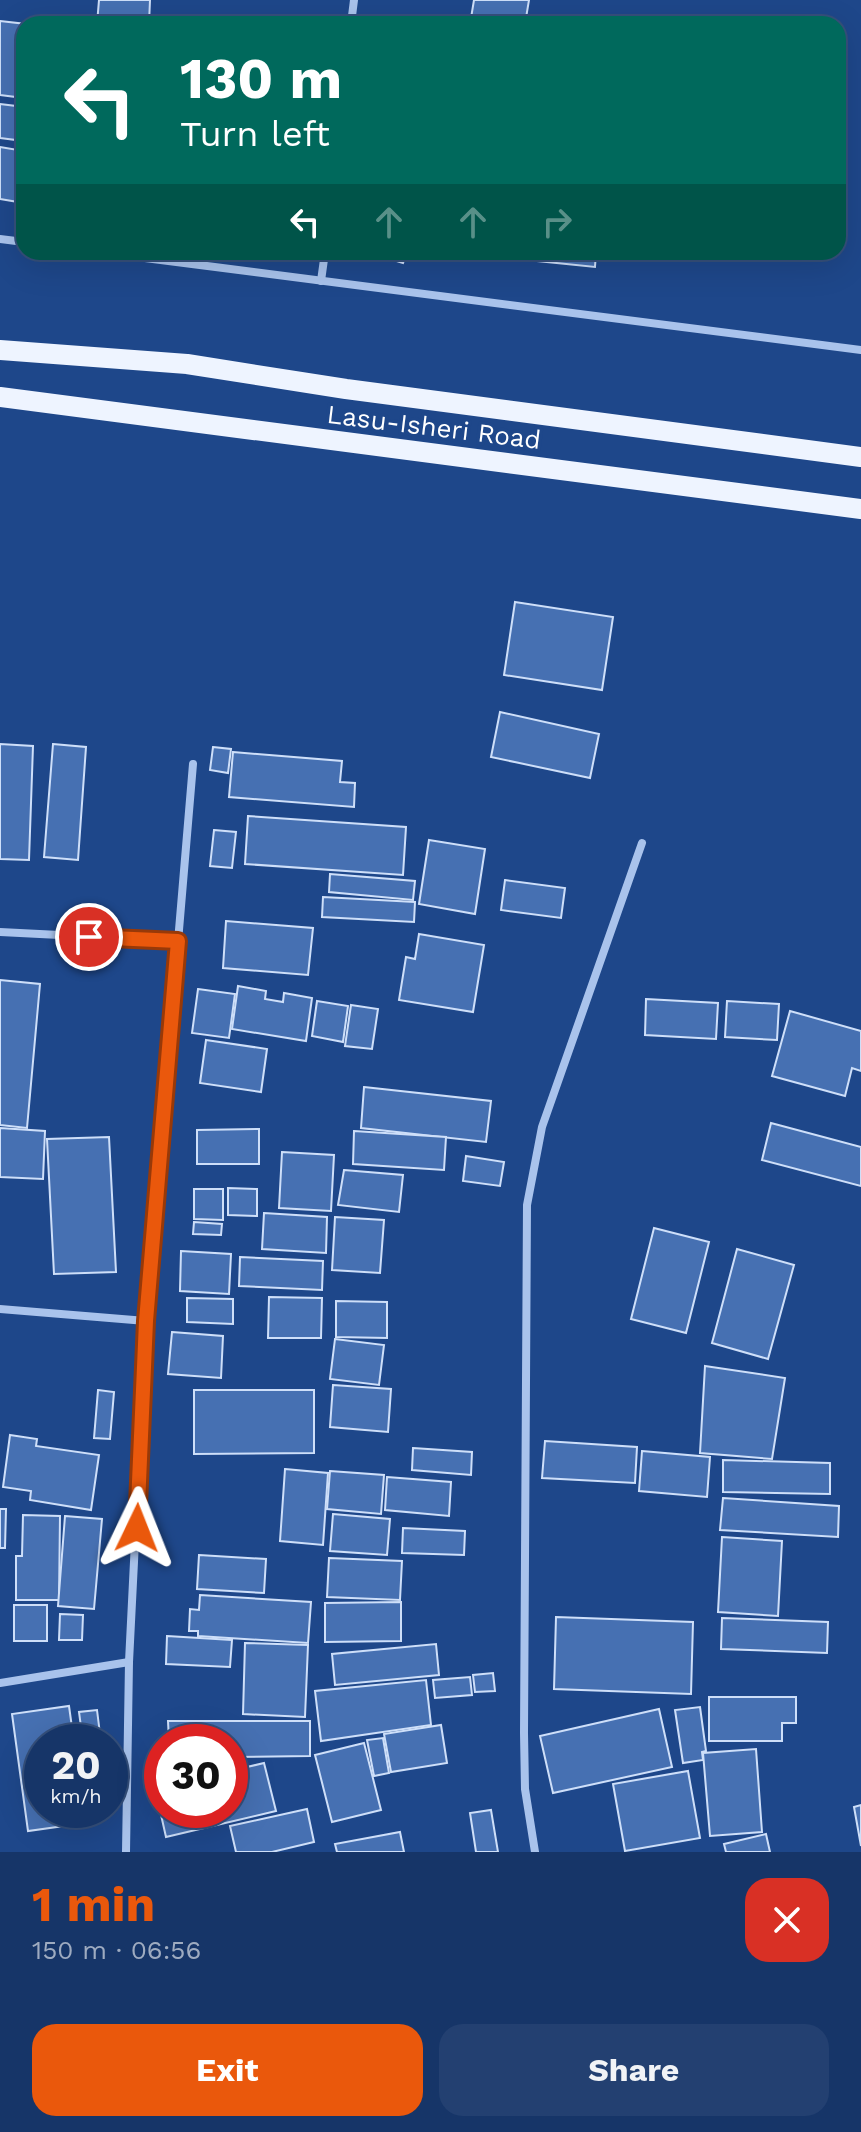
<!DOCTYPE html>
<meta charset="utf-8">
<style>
body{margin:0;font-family:"Work Sans",sans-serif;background:#234071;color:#f1f3f6;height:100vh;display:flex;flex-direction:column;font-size:30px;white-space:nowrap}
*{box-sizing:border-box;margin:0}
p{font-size:26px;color:#9eabc0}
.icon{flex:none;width:44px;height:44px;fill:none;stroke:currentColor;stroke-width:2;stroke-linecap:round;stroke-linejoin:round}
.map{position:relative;height:1852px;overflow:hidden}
.details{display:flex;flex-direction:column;background:#163568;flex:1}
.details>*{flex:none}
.top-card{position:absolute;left:16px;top:16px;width:830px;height:244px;border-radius:24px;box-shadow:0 8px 32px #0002,0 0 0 2px #35507c;background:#00695c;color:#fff;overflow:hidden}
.speed{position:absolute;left:24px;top:1724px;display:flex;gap:16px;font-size:40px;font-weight:700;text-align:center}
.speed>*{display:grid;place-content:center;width:104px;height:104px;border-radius:50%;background:#163568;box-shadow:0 8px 32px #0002,0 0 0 2px #35507c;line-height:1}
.speed small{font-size:20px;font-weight:400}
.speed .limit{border:12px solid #d22;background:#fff;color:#111}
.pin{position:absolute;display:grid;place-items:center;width:68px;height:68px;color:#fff;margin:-34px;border:4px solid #fff;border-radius:50%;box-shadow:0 2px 8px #0007}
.me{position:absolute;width:88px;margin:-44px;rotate:2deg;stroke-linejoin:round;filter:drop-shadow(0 0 6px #0008)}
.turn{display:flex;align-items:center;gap:28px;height:168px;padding:0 32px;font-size:36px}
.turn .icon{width:104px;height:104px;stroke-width:2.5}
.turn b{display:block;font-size:56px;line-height:68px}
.lanes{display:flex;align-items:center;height:76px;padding:0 32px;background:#0003;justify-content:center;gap:40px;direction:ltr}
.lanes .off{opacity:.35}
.round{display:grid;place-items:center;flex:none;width:84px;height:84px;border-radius:24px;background:#234071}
.headline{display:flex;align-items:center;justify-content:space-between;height:136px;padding:0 32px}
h1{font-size:48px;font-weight:700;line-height:60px;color:#ea580c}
.button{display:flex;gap:16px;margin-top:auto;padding:16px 32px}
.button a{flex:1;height:92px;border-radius:24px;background:#ea580c;color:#fff;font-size:32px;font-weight:700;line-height:92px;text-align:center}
.button a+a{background:#234071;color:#f1f3f6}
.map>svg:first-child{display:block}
</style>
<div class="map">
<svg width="861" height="1852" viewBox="0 0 861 1852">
<rect width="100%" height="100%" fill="#1e478a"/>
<g fill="#4670b2" stroke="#cedff9" stroke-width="2">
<polygon points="99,0 150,0 149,24 97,24"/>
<polygon points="474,0 529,0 525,24 470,24"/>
<polygon points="0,21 26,24 24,98 0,95"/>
<polygon points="0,104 24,107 24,141 0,138"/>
<polygon points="0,147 24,151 24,203 0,199"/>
<polygon points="367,252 407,252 403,263"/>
<polygon points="519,252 596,252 595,267 518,259"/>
<polygon points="515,602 613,617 602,690 504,675"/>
<polygon points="500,712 599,734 590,778 491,757"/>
<polygon points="0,744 33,746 29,860 0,859"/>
<polygon points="53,744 86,747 78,860 44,857"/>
<polygon points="213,747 231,749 228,773 210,770"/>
<polygon points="233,752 342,761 340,782 355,783 354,807 229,797"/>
<polygon points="248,816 406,827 403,875 245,864"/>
<polygon points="214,830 236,832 232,868 210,866"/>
<polygon points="429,840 485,849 475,914 419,904"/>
<polygon points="330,874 415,881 413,900 329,892"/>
<polygon points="505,880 565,888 561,918 501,910"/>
<polygon points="323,897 415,902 414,922 322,917"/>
<polygon points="226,921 313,928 308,975 223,968"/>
<polygon points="419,934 484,945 473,1012 399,1000 406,957 415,959"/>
<polygon points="0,980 40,984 27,1128 0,1125"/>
<polygon points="238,986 266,991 265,999 283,1002 284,993 312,998 306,1041 232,1029"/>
<polygon points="198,989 235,994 229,1038 192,1033"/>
<polygon points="646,999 718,1003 716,1039 645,1035"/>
<polygon points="317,1001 348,1006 343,1042 312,1036"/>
<polygon points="727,1001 779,1004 777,1040 725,1037"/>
<polygon points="351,1005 378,1009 372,1049 345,1046"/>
<polygon points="790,1011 861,1031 861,1071 852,1068 845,1096 772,1076"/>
<polygon points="206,1040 267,1049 261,1092 200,1083"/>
<polygon points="364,1087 491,1101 486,1142 361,1128"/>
<polygon points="771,1123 861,1147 861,1186 762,1160"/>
<polygon points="0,1128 45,1131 43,1179 0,1177"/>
<polygon points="259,1129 259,1164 197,1164 197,1130"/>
<polygon points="354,1131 446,1137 444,1170 353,1164"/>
<polygon points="109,1137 116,1272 54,1274 47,1139"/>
<polygon points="282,1152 334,1155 331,1211 279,1208"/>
<polygon points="466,1156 504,1162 500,1186 463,1181"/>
<polygon points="344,1170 403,1175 399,1212 338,1205"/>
<polygon points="228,1188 257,1189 257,1216 228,1215"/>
<polygon points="194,1189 223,1189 223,1220 194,1219"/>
<polygon points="264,1213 327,1217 326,1253 262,1249"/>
<polygon points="335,1217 384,1220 380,1273 332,1270"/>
<polygon points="194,1222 222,1224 221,1235 193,1234"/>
<polygon points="654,1228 709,1242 686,1333 631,1319"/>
<polygon points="737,1249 794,1265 768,1359 712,1343"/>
<polygon points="181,1251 231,1254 229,1294 180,1291"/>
<polygon points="240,1257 323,1261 322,1290 239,1286"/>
<polygon points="269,1297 322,1298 321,1338 268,1338"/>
<polygon points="187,1298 233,1299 233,1324 187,1322"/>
<polygon points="336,1301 387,1302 387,1338 336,1337"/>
<polygon points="172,1332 223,1336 221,1378 168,1374"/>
<polygon points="335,1339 384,1345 379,1385 330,1379"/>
<polygon points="705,1366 785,1378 772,1459 700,1453"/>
<polygon points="333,1385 391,1389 388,1432 330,1427"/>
<polygon points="98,1390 114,1392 110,1439 94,1438"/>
<polygon points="194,1390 314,1390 314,1453 194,1454"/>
<polygon points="10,1435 37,1439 36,1446 99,1455 91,1510 30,1500 31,1491 3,1487"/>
<polygon points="545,1441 637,1447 635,1483 542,1478"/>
<polygon points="413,1448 472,1452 471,1475 412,1470"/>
<polygon points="642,1451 710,1457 707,1497 639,1491"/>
<polygon points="723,1460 830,1463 830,1494 723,1492"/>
<polygon points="285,1469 328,1473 323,1545 280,1541"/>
<polygon points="330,1471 384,1475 381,1514 327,1509"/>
<polygon points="387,1477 451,1482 449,1516 385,1510"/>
<polygon points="723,1498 839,1506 838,1537 720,1530"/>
<polygon points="0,1509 6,1509 5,1548 0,1548"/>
<polygon points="333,1514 390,1519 387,1555 330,1551"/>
<polygon points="23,1515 60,1516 59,1600 16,1600 16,1556 22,1556"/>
<polygon points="65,1516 102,1519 94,1609 58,1606"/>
<polygon points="403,1528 465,1531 464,1555 402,1553"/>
<polygon points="722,1537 782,1541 778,1616 718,1612"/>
<polygon points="199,1555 266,1559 264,1593 197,1589"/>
<polygon points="329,1558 402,1561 400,1600 327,1597"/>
<polygon points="200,1595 311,1602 308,1643 198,1636 198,1631 189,1631 190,1609 199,1610"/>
<polygon points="401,1602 401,1641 325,1642 325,1603"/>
<rect x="14" y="1605" width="33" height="36"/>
<polygon points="60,1614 83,1615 82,1640 59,1640"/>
<polygon points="556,1617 693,1622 691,1694 554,1689"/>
<polygon points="722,1618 828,1622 827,1653 721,1649"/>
<polygon points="167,1636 232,1640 230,1667 166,1664"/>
<polygon points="245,1643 308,1645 305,1717 243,1714"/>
<polygon points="436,1644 439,1675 335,1685 332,1654"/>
<polygon points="493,1673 495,1691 475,1692 473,1675"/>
<polygon points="470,1677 472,1695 435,1698 433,1680"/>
<polygon points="426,1680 431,1725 321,1741 315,1691"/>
<polygon points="709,1697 796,1697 796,1723 782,1723 782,1741 709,1741"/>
<polygon points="69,1706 74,1742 42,1742 42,1810 84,1810 86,1823 28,1831 12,1714"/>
<polygon points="700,1707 706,1751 702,1752 703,1760 683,1763 675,1710"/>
<polygon points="659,1709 672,1767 553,1793 540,1736"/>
<polygon points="97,1710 101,1742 83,1742 79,1712"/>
<polygon points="168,1721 310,1721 310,1756 230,1757 230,1742 169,1742"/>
<polygon points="441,1725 447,1763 391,1772 384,1734"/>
<polygon points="383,1738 389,1773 374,1776 367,1740"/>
<polygon points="364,1743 381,1810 332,1822 315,1755"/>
<polygon points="756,1749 762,1832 710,1836 703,1753"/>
<polygon points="264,1763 276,1811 166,1837 155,1788 162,1786 162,1810 230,1810 230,1771"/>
<polygon points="688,1771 700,1838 625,1851 613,1784"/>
<polygon points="861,1805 861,1846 854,1807"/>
<polygon points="307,1809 314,1842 272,1852 236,1852 230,1826"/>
<polygon points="491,1810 498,1852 476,1852 470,1813"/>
<polygon points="400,1832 404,1852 337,1852 335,1844"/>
<polygon points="766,1834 770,1852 726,1852 724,1844"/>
</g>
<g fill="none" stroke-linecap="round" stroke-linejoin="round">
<g stroke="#a9c3ec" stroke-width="8">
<polyline points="351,24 354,0"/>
<polyline points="0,239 24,242"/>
<polyline points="98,252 861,350"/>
<polyline points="321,281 325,252"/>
<polyline points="0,932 178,941"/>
<polyline points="0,1309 146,1321"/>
<polyline points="0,1683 129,1662"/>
<polyline points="126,1852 129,1662 146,1321 193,764"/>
<polyline points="535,1852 525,1789 524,1733 527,1205 542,1127 642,843"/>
</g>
<g stroke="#eef4ff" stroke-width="20">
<polyline points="0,350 187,364 346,389 861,457"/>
<polyline points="0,397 861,509"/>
</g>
</g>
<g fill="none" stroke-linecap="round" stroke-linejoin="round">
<g stroke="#983908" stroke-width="20">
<polyline id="route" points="89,937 178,941 146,1321 137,1528"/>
</g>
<use href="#route" stroke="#ea580c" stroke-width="14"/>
</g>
<g text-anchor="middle" stroke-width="7" stroke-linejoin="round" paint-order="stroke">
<g font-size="26" fill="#fff" stroke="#1e478a">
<text transform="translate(434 427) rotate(7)" y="9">Lasu-Isheri Road</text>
</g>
</g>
</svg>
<div class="speed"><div>20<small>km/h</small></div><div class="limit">30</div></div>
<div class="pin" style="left:89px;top:937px;background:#d93025"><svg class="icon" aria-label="arrive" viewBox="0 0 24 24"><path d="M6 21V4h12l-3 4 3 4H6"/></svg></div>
<svg class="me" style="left:137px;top:1528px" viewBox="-20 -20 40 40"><path d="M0-17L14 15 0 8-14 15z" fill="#ea580c" stroke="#fff" stroke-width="4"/></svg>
<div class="top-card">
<div class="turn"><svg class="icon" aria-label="left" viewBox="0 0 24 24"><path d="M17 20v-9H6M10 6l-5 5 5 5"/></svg><div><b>130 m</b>Turn left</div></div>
<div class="lanes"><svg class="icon" aria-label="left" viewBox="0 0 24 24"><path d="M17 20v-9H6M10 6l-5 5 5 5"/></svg><svg class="icon off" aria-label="ahead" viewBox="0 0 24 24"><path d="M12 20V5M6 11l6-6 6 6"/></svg><svg class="icon off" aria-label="ahead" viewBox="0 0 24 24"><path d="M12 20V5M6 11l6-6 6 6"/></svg><svg class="icon off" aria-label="right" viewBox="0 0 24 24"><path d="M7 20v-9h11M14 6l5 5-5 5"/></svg></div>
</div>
</div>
<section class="details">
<div class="headline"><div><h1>1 min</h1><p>150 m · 06:56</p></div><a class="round" style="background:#d93025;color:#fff"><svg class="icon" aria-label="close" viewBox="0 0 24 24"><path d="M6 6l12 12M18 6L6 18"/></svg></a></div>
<div class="button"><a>Exit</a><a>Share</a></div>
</section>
